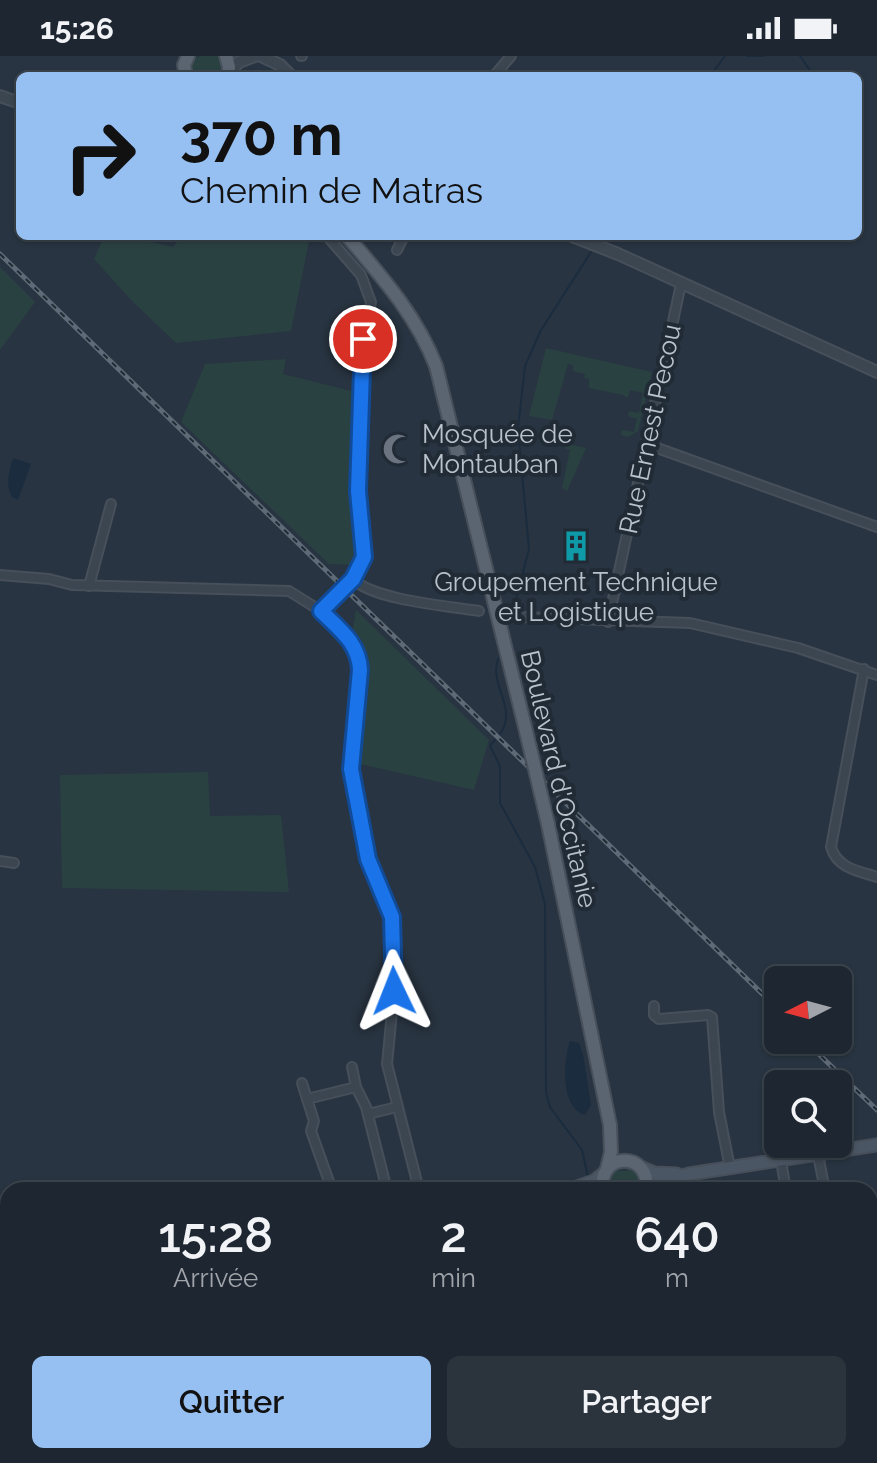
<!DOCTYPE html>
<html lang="fr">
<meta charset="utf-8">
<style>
body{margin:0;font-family:Raleway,sans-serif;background:#2b333d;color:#f1f3f6;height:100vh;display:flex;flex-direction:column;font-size:30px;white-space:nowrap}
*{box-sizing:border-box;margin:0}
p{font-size:26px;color:#a1a5ab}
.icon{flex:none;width:44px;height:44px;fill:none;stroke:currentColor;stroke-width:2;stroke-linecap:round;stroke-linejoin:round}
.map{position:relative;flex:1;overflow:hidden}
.side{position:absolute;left:0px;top:1126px;width:878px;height:282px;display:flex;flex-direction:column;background:#1e2731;border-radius:24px 24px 0 0;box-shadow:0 2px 6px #0004,0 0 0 2px #3c444d}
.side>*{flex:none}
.banner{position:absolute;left:16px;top:16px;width:846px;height:168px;border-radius:12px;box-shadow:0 2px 6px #0004,0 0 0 2px #3c444d;background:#97c0f2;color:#111;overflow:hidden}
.needle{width:52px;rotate:264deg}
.tools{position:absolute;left:764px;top:910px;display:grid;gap:16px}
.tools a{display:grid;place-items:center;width:88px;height:88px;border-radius:12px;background:#1e2731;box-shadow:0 2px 6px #0004,0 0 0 2px #3c444d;font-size:40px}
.pin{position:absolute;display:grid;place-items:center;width:68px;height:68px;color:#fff;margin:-34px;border:4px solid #fff;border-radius:50%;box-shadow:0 2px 8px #0007}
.me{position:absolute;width:88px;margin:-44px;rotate:358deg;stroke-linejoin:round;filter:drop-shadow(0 0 6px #0008)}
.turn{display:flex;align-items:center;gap:28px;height:168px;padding:0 32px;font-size:36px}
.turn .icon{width:104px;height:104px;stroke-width:2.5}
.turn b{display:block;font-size:56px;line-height:68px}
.eta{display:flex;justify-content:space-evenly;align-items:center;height:136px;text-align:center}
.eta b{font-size:48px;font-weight:600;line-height:56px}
.primary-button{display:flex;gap:16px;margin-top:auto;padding:16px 32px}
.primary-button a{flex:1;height:92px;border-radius:12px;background:#97c0f2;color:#111;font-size:32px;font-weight:600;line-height:92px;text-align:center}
.primary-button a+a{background:#2b333d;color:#f1f3f6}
.status{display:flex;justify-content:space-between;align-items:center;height:56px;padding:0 40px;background:#1e2731;direction:ltr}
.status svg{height:22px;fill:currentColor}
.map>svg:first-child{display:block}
</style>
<div class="status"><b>15:26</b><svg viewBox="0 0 49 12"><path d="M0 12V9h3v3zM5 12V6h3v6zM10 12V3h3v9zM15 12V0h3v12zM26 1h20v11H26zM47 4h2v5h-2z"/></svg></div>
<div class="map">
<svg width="877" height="1407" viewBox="0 0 877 1407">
<rect width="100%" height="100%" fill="#283441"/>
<g fill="#2a4142">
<polygon points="201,0 219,0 224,15 222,20 192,20 190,11 192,3"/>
<polygon points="104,180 126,180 173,191 181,180 310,180 291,275 176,287 131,244 94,203"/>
<polygon points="0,211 35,246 0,294"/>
<polygon points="546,292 652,316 638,375 628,381 621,379 622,374 634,376 637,363 628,360 629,355 639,357 643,337 630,334 628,342 623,339 589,332 589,323 584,322 585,318 573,315 573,309 568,308 552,364 529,360"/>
<polygon points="286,303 283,318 355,336 353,428 357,509 329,508 181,366 205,308"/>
<polygon points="565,387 586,392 567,435 562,432 570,394 564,392"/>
<polygon points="356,554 489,684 474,734 360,708 366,602 352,580"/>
<polygon points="208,716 210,760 281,759 289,836 62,832 60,719"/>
<polygon points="629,1112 639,1120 639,1134 610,1134 609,1123 613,1115 626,1115"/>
<polygon points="870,1378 877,1407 675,1407 671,1400 870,1400"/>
</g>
<g fill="#1b2c3f">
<path d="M13,402L31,408L18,444L12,441C5,428 9,415 13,402Z"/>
<path d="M570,985L579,987L583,998L591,1049L585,1059C560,1052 563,1005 570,985Z"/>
</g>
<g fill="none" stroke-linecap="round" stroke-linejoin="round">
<g stroke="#1b2c3f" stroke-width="2">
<polyline points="747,0 764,0"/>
<polyline points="800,0 814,20"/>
<polyline points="710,20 725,0"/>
<polyline points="601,183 603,180"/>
<polyline points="512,559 529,493 518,373 525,310 541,274 591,196"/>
<path d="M498,603C490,626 511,646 505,668C503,677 495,683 490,690L500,710V747L535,811L545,848L546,1036L550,1051L582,1094L588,1121"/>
<polyline points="667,1400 671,1407"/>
</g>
<g stroke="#464f5a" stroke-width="12">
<g id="minor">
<polyline points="301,0 302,0"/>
<polyline points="494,20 511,0"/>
<polyline points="397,194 404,180"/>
<polyline points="646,388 877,471"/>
<polyline points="0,519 49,523 72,529 289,535 321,555 356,593 360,614 351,713 368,803 392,861 394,935 387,1008 419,1134"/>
<path d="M353,523C373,544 448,550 479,555"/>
<polyline points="89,530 111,448"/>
<polyline points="321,555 358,517 364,501 358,435 363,283 371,246 361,219 327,180"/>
<polyline points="520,561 690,567 798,592 877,619"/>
<polyline points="608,566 681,228"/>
<path d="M864,613L831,791C837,812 858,815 877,821"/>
<polyline points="0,805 14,807"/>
<polyline points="654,950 654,959 659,963 708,959 712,961 719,1056 730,1112"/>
<polyline points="352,1011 356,1031 366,1051 387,1134"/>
<polyline points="302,1027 314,1065 311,1075 332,1134"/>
<polyline points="307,1043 356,1031"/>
<polyline points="368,1058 397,1051"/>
<polyline points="818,1099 825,1134"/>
<polyline points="781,1105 786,1134"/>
<polyline points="364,1134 385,1128"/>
<polyline points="877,1211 877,1224"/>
<polyline points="870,1352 877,1373"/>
<polyline points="0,1353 8,1354"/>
<polyline points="116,1400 116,1407"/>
<polyline points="418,1400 419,1407"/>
<polyline points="655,1400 658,1407"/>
<polyline points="448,1407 450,1400"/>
</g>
</g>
<g stroke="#464f5a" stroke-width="14">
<g id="tertiary">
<polyline points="261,0 280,9 291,20"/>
<polyline points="229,16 239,6 255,0"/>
<polyline points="0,40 20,47"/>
<polyline points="572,180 618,198 877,316"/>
<polyline points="575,1400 578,1407"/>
</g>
</g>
<g stroke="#464f5a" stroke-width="15">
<g id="secondary">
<polyline points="640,1111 654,1117 677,1118"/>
<polyline points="568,1134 594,1125 604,1117"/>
<polyline points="646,1134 659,1126 689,1118 877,1089"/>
<polyline points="0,1151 8,1154"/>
</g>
</g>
<g stroke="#464f5a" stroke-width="16">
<g id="primary">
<polyline points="226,0 229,11 228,20"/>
<polyline points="186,20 184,9 188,0"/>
<path d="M347,180C382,221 416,259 436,310L525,671"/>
<polyline points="548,768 610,1069 611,1096 607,1113"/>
<path d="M603,1134C597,1095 652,1095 646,1134"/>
<polyline points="760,1400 768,1407"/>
</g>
</g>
<use href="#minor" stroke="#3c4651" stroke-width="8"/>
<use href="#tertiary" stroke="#3c4651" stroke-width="10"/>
<use href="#secondary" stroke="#4b5664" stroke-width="11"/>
<use href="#primary" stroke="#5b6571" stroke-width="12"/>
<g stroke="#5f6a77" stroke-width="5">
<g id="rail">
<polyline points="0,198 778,953"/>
<polyline points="804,984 877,1054"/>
</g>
</g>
<use href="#rail" stroke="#212b36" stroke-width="2" stroke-dasharray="6" stroke-linecap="butt"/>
<g stroke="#464f5a" stroke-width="16" stroke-linecap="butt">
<polyline id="primary-bridge" points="525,671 548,768"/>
</g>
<use href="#primary-bridge" stroke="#5b6571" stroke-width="12"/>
</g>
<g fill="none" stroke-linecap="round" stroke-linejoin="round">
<g stroke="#114b97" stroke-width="20">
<path id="route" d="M363,283L358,435L364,501L353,523L321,555C339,573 359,587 360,614L351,713L368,803L392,861L394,935"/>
</g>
<use href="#route" stroke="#1a73e8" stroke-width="14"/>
</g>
<defs>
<g id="mosque-bare" transform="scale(2.4)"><path d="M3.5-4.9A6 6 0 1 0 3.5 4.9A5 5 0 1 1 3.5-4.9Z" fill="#6b7280" stroke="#212b36" stroke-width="2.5" paint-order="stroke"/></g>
<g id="building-bare" transform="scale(2.4)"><path d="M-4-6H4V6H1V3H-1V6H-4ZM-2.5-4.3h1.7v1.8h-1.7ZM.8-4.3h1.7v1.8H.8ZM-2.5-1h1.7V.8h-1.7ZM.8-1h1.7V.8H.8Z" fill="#0f9aa8" stroke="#212b36" stroke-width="2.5" paint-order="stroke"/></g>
</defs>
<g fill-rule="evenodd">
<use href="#mosque-bare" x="398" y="393"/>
<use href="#building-bare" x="576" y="490"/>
</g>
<g text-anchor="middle" stroke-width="8" stroke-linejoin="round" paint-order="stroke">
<g font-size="26" fill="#b9c1cb" stroke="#212b36">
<text transform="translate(650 373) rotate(-78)" y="9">Rue Ernest Pecou</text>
<text transform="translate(559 723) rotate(77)" y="9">Boulevard d'Occitanie</text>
</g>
<g font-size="26" fill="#b9c1cb" stroke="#212b36" text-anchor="start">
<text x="422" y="387">Mosquée de<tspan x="422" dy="30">Montauban</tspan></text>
<text x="576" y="535" text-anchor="middle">Groupement Technique<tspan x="576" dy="30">et Logistique</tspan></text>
</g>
</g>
</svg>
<div class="tools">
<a><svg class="needle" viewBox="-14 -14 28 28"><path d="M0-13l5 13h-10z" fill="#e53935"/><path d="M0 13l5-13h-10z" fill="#a1a5ab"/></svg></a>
<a><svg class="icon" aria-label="search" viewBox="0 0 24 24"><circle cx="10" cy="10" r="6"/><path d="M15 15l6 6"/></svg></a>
</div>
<div class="pin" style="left:363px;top:283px;background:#d93025"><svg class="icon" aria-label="arrive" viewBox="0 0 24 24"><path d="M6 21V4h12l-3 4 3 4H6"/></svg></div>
<svg class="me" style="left:394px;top:935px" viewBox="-20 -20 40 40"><path d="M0-17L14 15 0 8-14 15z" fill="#1a73e8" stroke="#fff" stroke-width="4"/></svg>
<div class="banner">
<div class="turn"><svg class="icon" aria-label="right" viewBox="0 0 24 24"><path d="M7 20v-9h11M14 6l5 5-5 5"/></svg><div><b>370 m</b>Chemin de Matras</div></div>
</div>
<section class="side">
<div class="eta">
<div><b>15:28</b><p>Arrivée</p></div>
<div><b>2</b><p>min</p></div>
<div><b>640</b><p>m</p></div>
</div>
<div class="primary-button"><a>Quitter</a><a>Partager</a></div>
</section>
</div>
